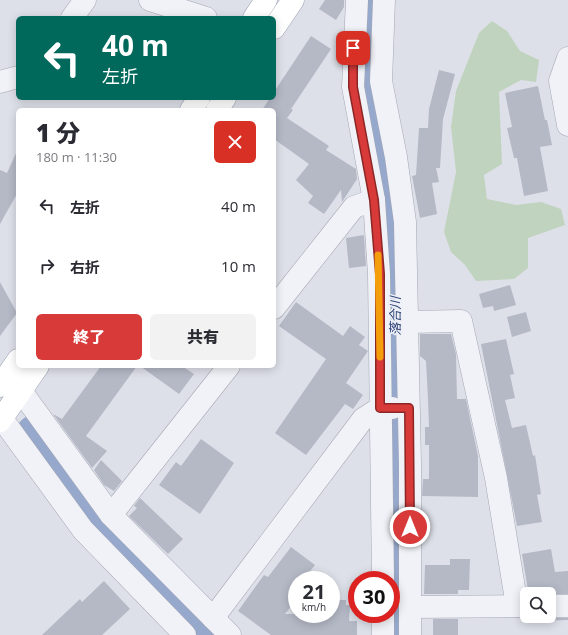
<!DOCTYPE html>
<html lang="ja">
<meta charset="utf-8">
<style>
body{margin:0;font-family:"Open Sans","Noto Sans JP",sans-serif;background:#f2f2f3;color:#2b2b33;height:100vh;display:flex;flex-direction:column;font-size:15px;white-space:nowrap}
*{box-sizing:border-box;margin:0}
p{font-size:13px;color:#7c7c81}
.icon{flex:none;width:22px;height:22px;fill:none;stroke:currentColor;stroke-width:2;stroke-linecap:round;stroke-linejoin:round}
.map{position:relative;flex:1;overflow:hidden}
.details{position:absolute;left:16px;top:108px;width:260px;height:260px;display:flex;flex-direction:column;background:#fff;border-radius:6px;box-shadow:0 2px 10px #0003}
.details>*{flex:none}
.banner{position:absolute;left:16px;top:16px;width:260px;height:84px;border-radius:6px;box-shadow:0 2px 10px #0003;background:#00695c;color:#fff;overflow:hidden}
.controls{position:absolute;left:520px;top:587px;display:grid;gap:8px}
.controls a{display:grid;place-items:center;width:36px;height:36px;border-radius:6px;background:#fff;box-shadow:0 2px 10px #0003;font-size:20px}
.speed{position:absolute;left:288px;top:571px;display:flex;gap:8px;font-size:20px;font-weight:700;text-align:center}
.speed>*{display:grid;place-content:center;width:52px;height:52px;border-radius:50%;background:#fff;box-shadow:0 2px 10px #0003;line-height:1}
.speed small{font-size:10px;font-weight:400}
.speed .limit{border:6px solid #d22;background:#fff;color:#111}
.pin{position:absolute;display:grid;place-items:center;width:34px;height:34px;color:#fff;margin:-17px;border-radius:8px;box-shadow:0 2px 6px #0006}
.me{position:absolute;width:44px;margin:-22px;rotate:0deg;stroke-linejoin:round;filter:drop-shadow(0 0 3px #0008)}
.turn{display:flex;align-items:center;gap:14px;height:84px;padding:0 20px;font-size:18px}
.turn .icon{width:52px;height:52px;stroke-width:2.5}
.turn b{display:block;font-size:28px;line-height:34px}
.round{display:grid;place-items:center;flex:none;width:42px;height:42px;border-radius:6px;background:#f2f2f3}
.overview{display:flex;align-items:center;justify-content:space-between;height:68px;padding:0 20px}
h1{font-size:24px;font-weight:800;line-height:30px}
.primary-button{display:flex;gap:8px;margin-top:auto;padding:8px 20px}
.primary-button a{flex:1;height:46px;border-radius:6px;background:#d73a39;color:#fff;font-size:16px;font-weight:800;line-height:46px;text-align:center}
.primary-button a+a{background:#f2f2f3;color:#2b2b33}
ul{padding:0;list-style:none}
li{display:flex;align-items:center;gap:12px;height:60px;padding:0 20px}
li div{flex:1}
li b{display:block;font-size:15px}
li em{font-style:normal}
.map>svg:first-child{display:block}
</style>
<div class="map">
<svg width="568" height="635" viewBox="0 0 568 635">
<rect width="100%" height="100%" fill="#dee0e9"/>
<polygon fill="#c0d3be" points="492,21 507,31 520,51 539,60 536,82 521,80 499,92 502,164 484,175 487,199 516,205 541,202 561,209 565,225 528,238 528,268 514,279 476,281 465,265 451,252 444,232 456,172 451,127 456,91 479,33"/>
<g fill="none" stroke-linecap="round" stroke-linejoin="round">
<g stroke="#96a8cb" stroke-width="33">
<polyline points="372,0 366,73 381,149 391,219 395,289 395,635"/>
<polyline points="33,432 98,519 131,557 209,635"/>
</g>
</g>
<g fill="#b5b9c6">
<polygon points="325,0 344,0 344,7 336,20 319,9"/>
<polygon points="311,36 331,49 291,109 293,110 287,118 329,146 326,150 356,169 357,179 342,202 341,190 324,214 308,203 313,196 296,180 309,164 274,139 274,110 262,110 270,98 274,98 274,92"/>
<polygon points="439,70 455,74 443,119 440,168 436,168 439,182 432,183 437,214 420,218 412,176 416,175 419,128 428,128 429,109"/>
<polygon points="538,86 545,120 547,120 552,145 540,147 548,191 524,196 517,158 514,158 507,128 512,127 505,93"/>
<polygon points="18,149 18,192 0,224 0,170 7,173"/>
<polygon points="364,235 366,266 349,268 346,238"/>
<polygon points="0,282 17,313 0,336"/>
<polygon points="510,285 516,305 494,311 493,306 483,308 479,294"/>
<polygon points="296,302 343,336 350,326 365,337 359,345 368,351 346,383 363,395 353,409 345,404 306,455 275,433 326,359 279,326"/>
<polygon points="526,312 531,331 512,337 507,317"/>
<polygon points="420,334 451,334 456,354 457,399 466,399 478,456 478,497 422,496 423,479 429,479 429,445 425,445 425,427 429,427 428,399 426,361 420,356"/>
<polygon points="506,339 514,374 510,375 515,398 505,400 512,428 526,425 533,456 535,455 541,494 537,495 542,522 517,526 481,344"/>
<polygon points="101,366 137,366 86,436 107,451 92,468 53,414 62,419"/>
<polygon points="140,366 182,366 194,374 179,394"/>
<polygon points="201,439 234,463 200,514 159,485 176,462 181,466"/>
<polygon points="101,460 122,481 114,491 104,485 94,470"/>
<polygon points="140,498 183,539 168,554 129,516 137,508 134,506"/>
<polygon points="291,547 315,565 303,580 297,580 297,588 292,595 297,599 285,614 331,614 331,600 346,600 346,605 350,605 349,621 357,621 357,635 271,635 238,611 264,575 268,577"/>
<polygon points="551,549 555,572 568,571 568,594 535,594 535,589 528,590 522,554"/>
<polygon points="450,559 470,559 469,590 458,590 458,594 424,594 425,565 450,565"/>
<polygon points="104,581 130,609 102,635 42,635 80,599 82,602"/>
<polygon points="536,616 549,618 568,618 568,620 536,621"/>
<rect x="433" y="619" width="25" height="16"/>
</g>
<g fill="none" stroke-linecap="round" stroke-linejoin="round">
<g stroke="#a3a6b3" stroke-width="23">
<g id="minor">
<polyline points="150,0 206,18"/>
<polyline points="357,0 353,87 374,200 379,274 383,580"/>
<polyline points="384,0 381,81 396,157 405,222 410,464 410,635"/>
<polyline points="72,18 85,0"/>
<polyline points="568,58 560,81 568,125"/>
<polyline points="0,82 18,77"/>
<polyline points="274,308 354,207 374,200"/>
<polyline points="407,322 461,321 496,478 517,606"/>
<polyline points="8,377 21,391 111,515 230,635"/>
<polyline points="0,416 83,530 185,635"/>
<polyline points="111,515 229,366"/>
<polyline points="549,606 568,606"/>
<polyline points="410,607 527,606"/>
<polyline points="383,614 383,635"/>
<polyline points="213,618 363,419 380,408 392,408"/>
</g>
</g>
<g stroke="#9ca2b5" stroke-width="23">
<g id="major">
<polyline points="254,18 266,0"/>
<polyline points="274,28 293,0"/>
<polyline points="191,110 199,98"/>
<polyline points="217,110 225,98"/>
<polyline points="0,386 18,360"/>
<polyline points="0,421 38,366"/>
</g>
</g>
<use href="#minor" stroke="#f1f2f7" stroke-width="22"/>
<use href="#major" stroke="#fff" stroke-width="22"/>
</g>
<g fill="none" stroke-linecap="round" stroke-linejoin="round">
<g stroke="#8c2625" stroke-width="10">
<polyline id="route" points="353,48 353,87 374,200 380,274 380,408 409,408 410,527"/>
</g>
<use href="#route" stroke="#d73a39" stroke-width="7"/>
<polyline stroke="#f59e0b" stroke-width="7" points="378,255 380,357"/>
</g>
<g text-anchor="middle" stroke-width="3" stroke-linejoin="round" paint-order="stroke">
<g font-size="13" font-style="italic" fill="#2d4377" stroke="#edf0f6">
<text transform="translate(395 316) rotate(-90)" y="5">落合川</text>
</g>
</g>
</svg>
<div class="controls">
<a><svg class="icon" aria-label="search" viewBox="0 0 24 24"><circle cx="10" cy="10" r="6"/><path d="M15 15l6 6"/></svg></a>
</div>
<div class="speed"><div>21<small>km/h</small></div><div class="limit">30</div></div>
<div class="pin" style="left:353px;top:48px;background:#d93025"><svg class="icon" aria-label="arrive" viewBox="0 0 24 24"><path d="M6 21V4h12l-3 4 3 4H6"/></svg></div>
<svg class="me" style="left:410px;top:527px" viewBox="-20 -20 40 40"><circle r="17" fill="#d73a39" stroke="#fff" stroke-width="3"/><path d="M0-11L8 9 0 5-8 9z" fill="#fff"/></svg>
<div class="banner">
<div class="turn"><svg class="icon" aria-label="left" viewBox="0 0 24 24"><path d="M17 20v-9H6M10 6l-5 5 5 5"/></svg><div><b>40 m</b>左折</div></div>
</div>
<section class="details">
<div class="overview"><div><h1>1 分</h1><p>180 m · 11:30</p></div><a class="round" style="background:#d93025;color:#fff"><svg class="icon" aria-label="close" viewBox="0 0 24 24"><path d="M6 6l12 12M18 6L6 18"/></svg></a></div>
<ul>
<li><svg class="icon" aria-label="left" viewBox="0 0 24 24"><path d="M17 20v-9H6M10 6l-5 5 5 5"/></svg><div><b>左折</b></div><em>40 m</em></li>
<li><svg class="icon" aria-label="right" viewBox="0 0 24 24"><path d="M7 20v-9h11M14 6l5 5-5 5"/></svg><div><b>右折</b></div><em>10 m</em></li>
</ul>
<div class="primary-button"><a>終了</a><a>共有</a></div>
</section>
</div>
